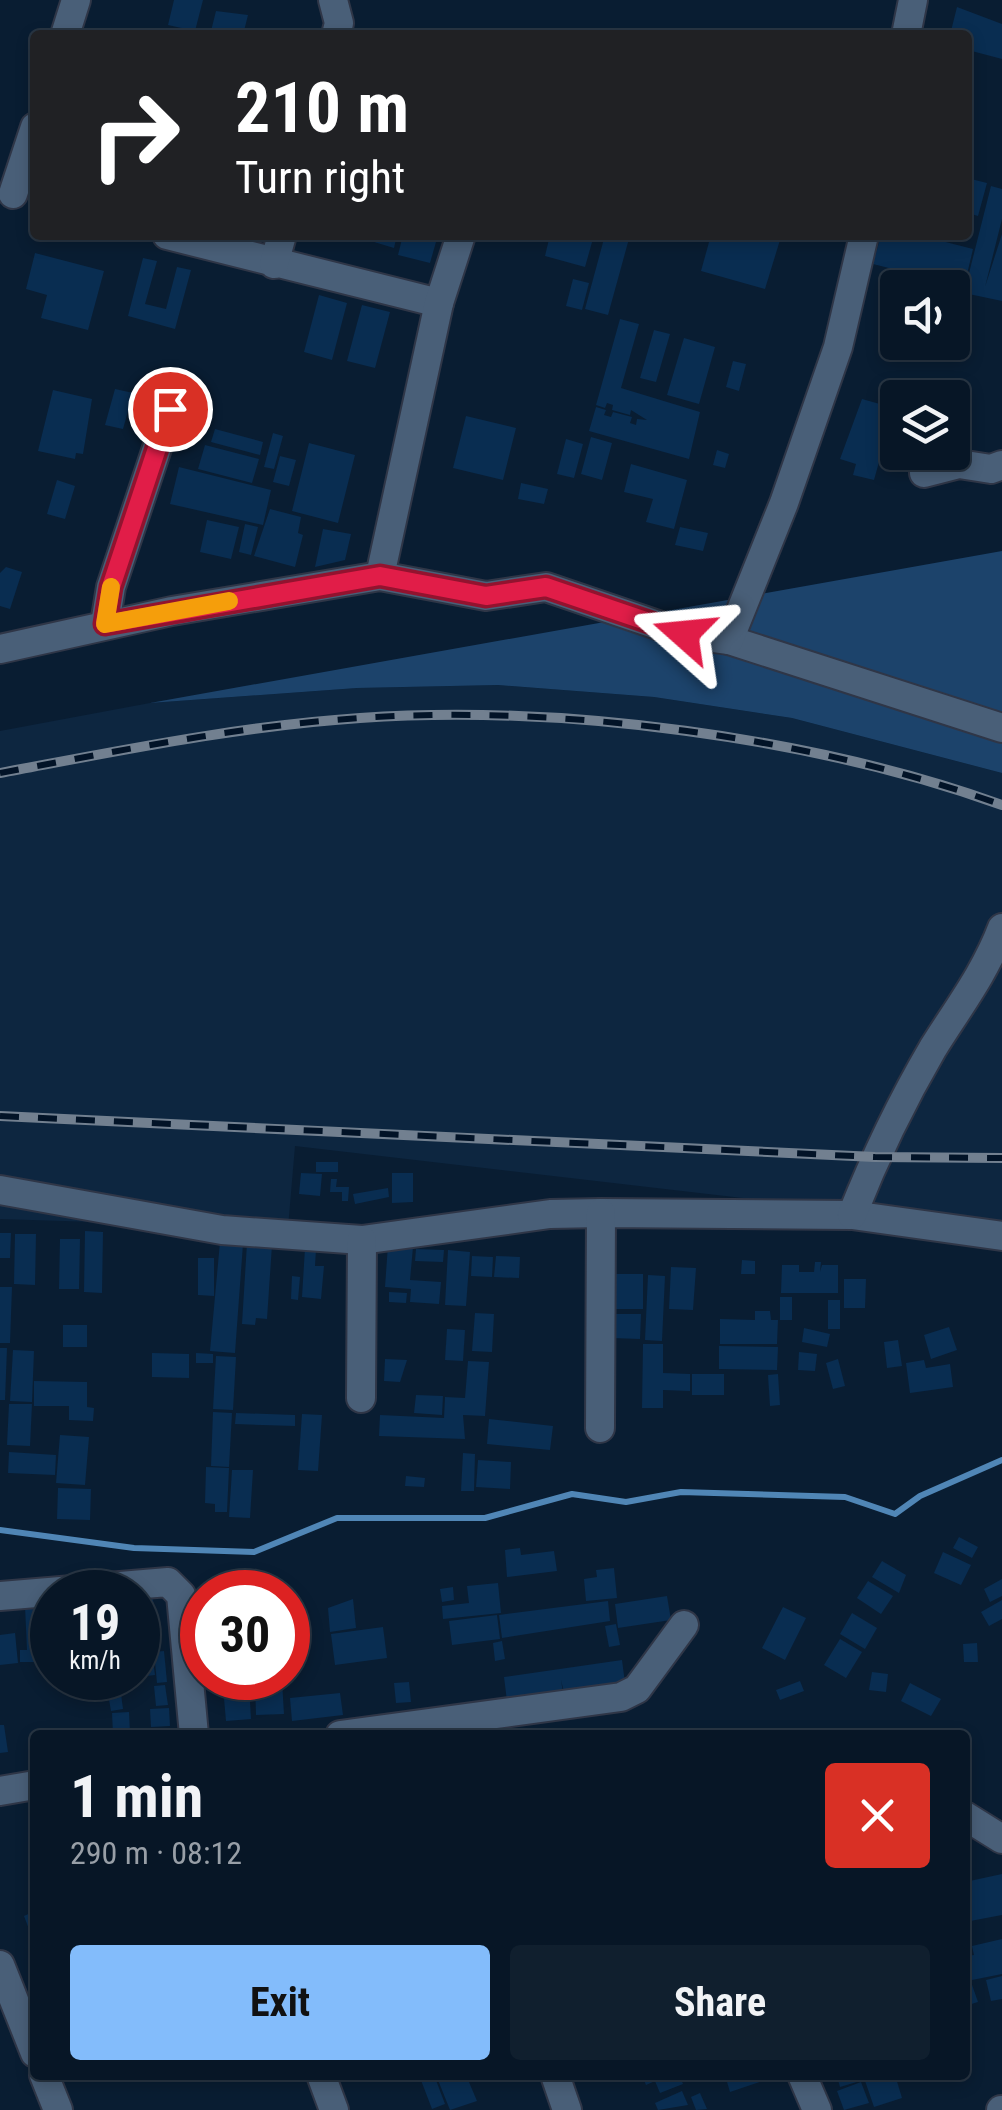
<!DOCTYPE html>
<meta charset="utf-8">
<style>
body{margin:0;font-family:"Roboto Condensed",sans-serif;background:#101f2e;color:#f1f3f6;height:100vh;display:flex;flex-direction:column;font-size:38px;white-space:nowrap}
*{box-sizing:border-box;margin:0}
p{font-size:32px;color:#989fa7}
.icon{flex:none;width:55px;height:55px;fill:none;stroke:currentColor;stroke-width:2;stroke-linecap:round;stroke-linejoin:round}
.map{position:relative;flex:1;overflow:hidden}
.side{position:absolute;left:30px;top:1730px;width:940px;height:350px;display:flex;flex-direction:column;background:#071626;border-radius:10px;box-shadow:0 5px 15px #0003,0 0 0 2px #283543}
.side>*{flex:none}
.top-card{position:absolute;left:30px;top:30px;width:942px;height:210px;border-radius:10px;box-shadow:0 5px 15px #0003,0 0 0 2px #283543;background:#202124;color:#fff;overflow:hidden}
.controls{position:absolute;left:880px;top:270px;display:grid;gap:20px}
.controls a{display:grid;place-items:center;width:90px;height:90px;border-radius:10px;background:#071626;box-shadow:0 5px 15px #0003,0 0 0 2px #283543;font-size:50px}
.speed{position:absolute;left:30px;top:1570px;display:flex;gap:20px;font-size:50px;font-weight:700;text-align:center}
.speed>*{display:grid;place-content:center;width:130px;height:130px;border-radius:50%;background:#071626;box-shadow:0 5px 15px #0003,0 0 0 2px #283543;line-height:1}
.speed small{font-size:25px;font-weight:400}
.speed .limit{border:15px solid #d22;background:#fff;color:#111}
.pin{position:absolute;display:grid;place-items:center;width:85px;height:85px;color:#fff;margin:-42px;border:5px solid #fff;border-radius:50%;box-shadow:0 2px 10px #0007}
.me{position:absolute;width:110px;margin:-55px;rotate:288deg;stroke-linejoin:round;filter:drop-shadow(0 0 8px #0008)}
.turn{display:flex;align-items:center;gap:35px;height:210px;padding:0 40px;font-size:45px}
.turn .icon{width:130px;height:130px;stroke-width:2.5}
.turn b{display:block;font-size:70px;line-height:85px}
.round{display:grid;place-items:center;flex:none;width:105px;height:105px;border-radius:10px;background:#101f2e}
.headline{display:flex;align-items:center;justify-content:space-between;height:170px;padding:0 40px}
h1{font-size:60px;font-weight:700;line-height:75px}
.button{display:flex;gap:20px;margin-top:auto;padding:20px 40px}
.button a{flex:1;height:115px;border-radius:10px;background:#83bcfb;color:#111;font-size:40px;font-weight:700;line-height:115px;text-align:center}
.button a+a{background:#101f2e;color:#f1f3f6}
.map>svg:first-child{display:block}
</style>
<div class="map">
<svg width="1002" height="2110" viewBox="0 0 1002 2110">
<rect width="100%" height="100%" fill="#091d32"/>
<polygon fill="#0d2640" points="498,685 654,697 792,718 1002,773 1002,1228 295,1146 288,1228 0,1219 0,731 150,703 357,688"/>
<polygon fill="#1c436b" points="1002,551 1002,773 792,718 654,697 498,685 357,688 150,703"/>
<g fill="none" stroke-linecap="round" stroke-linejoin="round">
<polyline stroke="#5086b6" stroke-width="6" points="0,1530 134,1548 254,1552 337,1518 485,1518 572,1494 626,1502 681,1492 845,1497 895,1514 920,1496 1002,1460"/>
</g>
<g fill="#092d51">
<polygon points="174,0 203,0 195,31 168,25"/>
<polygon points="957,7 1002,24 1002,59 968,50 968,35 950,35"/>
<polygon points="216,11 248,15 243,35 210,35"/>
<polygon points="971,179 987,183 978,216 968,213"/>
<polygon points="991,186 1002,189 1002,219 985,287 1002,234 1002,301 964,293"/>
<polygon points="351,235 397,235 394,248"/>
<polygon points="403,235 438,235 430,263 398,255"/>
<polygon points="550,235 594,235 585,267 545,256"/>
<polygon points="605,235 630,235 608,315 585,309"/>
<polygon points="711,235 763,235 780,240 765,289 701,271"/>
<polygon points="881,235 918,235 973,249 964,287 873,264"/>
<polygon points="35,253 104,271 88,330 41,318 47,295 26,289"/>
<polygon points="143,258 157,261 145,304 166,309 177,267 191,270 175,329 128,316"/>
<polygon points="573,279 589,283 582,310 566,306"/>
<polygon points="319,295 347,303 332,360 304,352"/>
<polygon points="362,305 390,312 375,368 347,361"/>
<polygon points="620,319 639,324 621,388 700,412 689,459 589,431 596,407 606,410 604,415 611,417 613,412 632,417 630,423 636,425 637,419 647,420 631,410 630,415 612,410 613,405 607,403 605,408 596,405"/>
<polygon points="654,330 670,334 656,382 640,378"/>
<polygon points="684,338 715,347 699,404 667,395"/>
<polygon points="733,361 746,364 739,391 726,387"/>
<polygon points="115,389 133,393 123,429 105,425"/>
<polygon points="53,390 92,399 83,454 76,453 75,459 38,451"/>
<polygon points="862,399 894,408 874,480 853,475 856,464 840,459"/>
<polygon points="466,416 516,428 503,480 453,468"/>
<polygon points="215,429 263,442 260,455 211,442"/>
<polygon points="273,433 283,436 274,469 264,467"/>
<polygon points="591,437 612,443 602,480 581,474"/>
<polygon points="566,439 583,444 574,478 557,474"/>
<polygon points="309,443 355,455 338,523 292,511"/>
<polygon points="205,445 259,459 252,483 198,469"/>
<polygon points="717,450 729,454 725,468 713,465"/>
<polygon points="280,456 296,460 289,486 273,482"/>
<polygon points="631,464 687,480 674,529 646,522 653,499 624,492"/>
<polygon points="179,467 271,490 263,525 170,504"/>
<polygon points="57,480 75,486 65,519 47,514"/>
<polygon points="521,483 548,489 544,504 518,499"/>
<polygon points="270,509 301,517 298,533 303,535 295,567 254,556"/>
<polygon points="207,520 239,527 231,559 200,552"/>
<polygon points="245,524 258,527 251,555 239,552"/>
<polygon points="680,527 708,533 703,551 675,545"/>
<polygon points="323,529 351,534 345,560 315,567"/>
<polygon points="6,567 22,572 10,609 0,606 0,573"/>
<rect x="316" y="1162" width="22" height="10"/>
<polygon points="301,1173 322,1174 320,1196 299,1194"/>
<polygon points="392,1173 413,1173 413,1202 392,1203"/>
<polygon points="331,1179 337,1179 336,1187 349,1187 348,1201 342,1201 342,1192 330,1192"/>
<polygon points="388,1188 389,1197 355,1204 353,1194"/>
<polygon points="85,1231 103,1232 102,1293 84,1292"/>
<polygon points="0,1233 11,1233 10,1258 0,1258"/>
<polygon points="15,1234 36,1234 35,1285 14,1284"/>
<polygon points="60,1239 80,1239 79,1289 59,1289"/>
<polygon points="220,1242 243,1244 235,1353 210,1351"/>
<polygon points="247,1243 272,1245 267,1319 256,1318 255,1325 242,1324"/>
<polygon points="388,1245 413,1247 410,1280 441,1282 439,1304 410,1302 411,1289 385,1287"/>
<polygon points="305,1248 316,1249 315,1266 324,1266 321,1299 302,1297"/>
<polygon points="416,1249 444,1250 443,1262 415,1261"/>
<polygon points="448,1250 470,1252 466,1306 445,1305"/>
<polygon points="472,1256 493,1257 492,1277 471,1276"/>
<polygon points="496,1256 520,1257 519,1278 494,1277"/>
<polygon points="198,1258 214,1258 214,1296 198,1295"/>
<polygon points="742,1260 755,1261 755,1274 741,1274"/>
<polygon points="815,1262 821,1262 820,1272 822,1265 838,1265 838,1293 781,1293 782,1265 799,1265 799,1272 814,1272"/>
<polygon points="671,1267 696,1268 693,1310 669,1309"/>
<polygon points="615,1274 643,1274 643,1309 612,1309"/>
<polygon points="648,1275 665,1276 662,1341 645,1340"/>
<polygon points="292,1276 300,1277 298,1300 291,1299"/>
<polygon points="844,1279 866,1279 865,1308 844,1308"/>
<polygon points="0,1287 12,1287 10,1343 0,1343"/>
<polygon points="389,1292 407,1293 406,1303 389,1302"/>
<rect x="780" y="1297" width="12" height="23"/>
<rect x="828" y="1300" width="12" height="29"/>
<polygon points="755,1311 770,1311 771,1320 778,1320 777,1344 720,1344 720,1319 755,1320"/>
<polygon points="475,1313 494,1314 492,1352 472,1351"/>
<polygon points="615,1314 641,1314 640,1339 612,1338"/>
<rect x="63" y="1325" width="24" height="22"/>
<polygon points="949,1327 957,1350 931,1359 924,1335"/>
<polygon points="804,1328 830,1334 827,1347 802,1342"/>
<polygon points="447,1329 465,1330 463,1361 445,1360"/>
<polygon points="898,1340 902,1366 887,1368 884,1342"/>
<polygon points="643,1344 663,1344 663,1373 690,1374 690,1391 663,1390 663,1408 642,1408"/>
<polygon points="719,1346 778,1347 777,1370 719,1369"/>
<polygon points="0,1348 7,1348 5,1400 0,1400"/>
<polygon points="13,1350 34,1351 32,1402 10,1401"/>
<polygon points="799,1352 817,1354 815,1371 798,1370"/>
<polygon points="152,1353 189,1354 189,1378 152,1377"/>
<polygon points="196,1353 213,1354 213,1363 196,1363"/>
<polygon points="216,1356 236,1357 233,1410 213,1409"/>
<polygon points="385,1359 407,1360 400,1382 384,1381"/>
<polygon points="838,1359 845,1386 833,1389 826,1363"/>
<polygon points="924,1360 926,1368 950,1364 953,1387 910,1393 906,1363"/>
<polygon points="468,1361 489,1362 485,1416 463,1415 465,1439 379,1436 380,1415 444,1418 445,1397 465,1398"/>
<rect x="692" y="1374" width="32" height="21"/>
<polygon points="778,1374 780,1405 770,1406 768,1375"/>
<polygon points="34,1381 87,1382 87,1407 94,1408 93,1421 69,1420 69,1406 34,1406"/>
<polygon points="416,1395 443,1396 442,1415 414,1413"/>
<polygon points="9,1404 32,1404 30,1446 7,1445"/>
<polygon points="213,1412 232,1413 229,1467 211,1466"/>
<polygon points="236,1413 295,1415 295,1426 235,1424"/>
<polygon points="302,1414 322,1415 318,1471 298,1470"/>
<polygon points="489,1419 553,1426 550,1450 487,1444"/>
<polygon points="60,1435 89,1437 85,1485 56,1483"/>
<polygon points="9,1452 56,1455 55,1475 8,1473"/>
<polygon points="463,1453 475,1454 474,1491 461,1491"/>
<polygon points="478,1460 511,1462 510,1489 476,1487"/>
<polygon points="206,1467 229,1468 227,1512 215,1512 215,1504 205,1503"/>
<polygon points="232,1470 253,1470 250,1518 229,1517"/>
<polygon points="406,1476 425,1478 424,1487 405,1486"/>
<polygon points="58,1488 91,1489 90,1520 57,1519"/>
<polygon points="959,1537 978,1547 972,1558 953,1548"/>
<polygon points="520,1548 521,1555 554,1551 557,1571 507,1577 505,1550"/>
<polygon points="943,1552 971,1565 961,1585 934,1573"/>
<polygon points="882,1561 906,1575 899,1593 872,1577"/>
<polygon points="614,1568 617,1598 586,1601 584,1579 597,1577 596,1570"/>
<polygon points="240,1578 242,1592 214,1592 213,1582"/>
<polygon points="1002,1579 1002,1596 990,1602 984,1589"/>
<polygon points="868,1581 893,1596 881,1614 857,1598"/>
<polygon points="498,1583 501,1613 443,1619 442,1606 469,1603 467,1586"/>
<polygon points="453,1587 454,1600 442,1602 440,1589"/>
<polygon points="152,1593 155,1614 138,1616 138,1595"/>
<polygon points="667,1596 671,1620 618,1628 615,1604"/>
<polygon points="353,1599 356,1628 330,1632 328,1608"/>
<polygon points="1002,1600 1002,1619 989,1626 981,1612"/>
<polygon points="608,1601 610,1621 502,1638 499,1615"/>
<polygon points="46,1605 48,1662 20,1662 20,1650 27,1650 25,1606"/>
<polygon points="783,1607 806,1618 785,1660 762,1648"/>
<polygon points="852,1613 877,1628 865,1649 840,1634"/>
<polygon points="497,1615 500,1639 452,1645 449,1621"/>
<polygon points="159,1619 161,1647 138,1650 138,1621"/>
<polygon points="616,1624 620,1645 609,1647 605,1626"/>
<polygon points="383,1627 387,1658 335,1665 331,1634"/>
<polygon points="15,1633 18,1663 0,1665 0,1635"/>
<polygon points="840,1639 862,1652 846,1678 824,1665"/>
<polygon points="502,1641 505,1659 495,1661 493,1643"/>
<polygon points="977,1643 978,1662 964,1662 963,1644"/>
<polygon points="164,1651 167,1682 157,1683 154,1652"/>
<polygon points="152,1653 155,1675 138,1677 138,1655"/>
<polygon points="622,1660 625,1683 564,1692 561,1680 563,1693 507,1701 504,1677"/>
<polygon points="52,1663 52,1678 74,1680 48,1682 46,1664"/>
<polygon points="872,1672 888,1674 886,1692 869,1690"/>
<polygon points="282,1681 284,1714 256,1715 255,1682"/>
<polygon points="800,1681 804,1691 780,1700 776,1690"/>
<polygon points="409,1682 411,1702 396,1703 394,1683"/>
<polygon points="910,1683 941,1699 931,1716 901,1701"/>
<polygon points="165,1685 168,1705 156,1706 154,1686"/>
<polygon points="249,1685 251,1719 226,1721 223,1687"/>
<polygon points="120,1686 123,1709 111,1711 107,1688"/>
<polygon points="340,1693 343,1715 292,1721 290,1698"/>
<polygon points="169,1708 170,1726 151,1727 150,1709"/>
<polygon points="129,1712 130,1733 113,1734 112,1713"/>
<polygon points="0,1725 4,1725 8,1752 0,1753"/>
<polygon points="35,1838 35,1865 31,1866 28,1839"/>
<polygon points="1002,1874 1002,1915 965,1922 965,1882"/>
<polygon points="35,1911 35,1945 24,1916"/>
<polygon points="1002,1939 1002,1974 972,1980 967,1956 974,1955 972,1946"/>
<polygon points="1002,1976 1002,1999 991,2001 986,1980"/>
<polygon points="971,1982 978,2002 965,2006 965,1984"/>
<polygon points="419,2075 434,2075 445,2104 432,2109"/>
<polygon points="436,2075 466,2075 477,2101 450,2110"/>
<polygon points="642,2075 679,2075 683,2084 660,2093 655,2081 646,2085"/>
<polygon points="725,2075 777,2075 777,2076 730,2092"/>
<polygon points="858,2075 860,2081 840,2087 838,2080"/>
<polygon points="863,2075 895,2075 902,2098 874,2107"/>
<polygon points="861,2082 869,2103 844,2110 837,2091"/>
<polygon points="682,2091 688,2105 658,2110 655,2103"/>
<polygon points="700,2093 707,2109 696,2110 691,2097"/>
</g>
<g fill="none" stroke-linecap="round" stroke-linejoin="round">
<g stroke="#2f3647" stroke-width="32">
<g id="minor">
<polyline points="333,0 339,23 336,35"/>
<polyline points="65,35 76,0"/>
<polyline points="906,35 913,0"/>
<polyline points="13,194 35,127"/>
<polyline points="167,235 439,303"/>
<polyline points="274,264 282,235"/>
<polyline points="924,473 959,464 991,469 1002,465"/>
<polyline points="380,576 439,303 461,235"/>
<polyline points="105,624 111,587 170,409"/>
<polyline points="729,640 1002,728"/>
<polyline points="0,649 172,611 380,576 486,596 546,587 684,634 729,640 784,503 838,347 864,235"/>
<polyline points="0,1190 222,1230 362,1240 550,1214 601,1213 852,1215 1002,1236"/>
<path d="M852,1215C875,1157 902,1101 933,1048C958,1008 985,973 1002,928"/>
<polyline points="361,1398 362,1240"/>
<polyline points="600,1428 601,1213"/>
<polyline points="0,1596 168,1582 181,1595 194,1735"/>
<polyline points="340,1735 621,1697 637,1689 684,1625"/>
<polyline points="0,1791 35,1785"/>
<polyline points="965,1816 1002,1839"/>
<polyline points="0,1965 35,2053"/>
<polyline points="44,2075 58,2110"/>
<polyline points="321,2075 334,2110"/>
<polyline points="555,2075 567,2110"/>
<polyline points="802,2075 817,2110"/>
<polyline points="1001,2110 1002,2110"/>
</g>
</g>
<use href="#minor" stroke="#495f78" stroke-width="28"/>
<g stroke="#728090" stroke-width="10">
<g id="rail">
<path d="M0,773C118,751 239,726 360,718C560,704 813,737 1002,805"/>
<polyline points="0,1116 875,1157 1002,1158"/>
</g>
</g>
<use href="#rail" stroke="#021327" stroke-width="6" stroke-dasharray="19" stroke-linecap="butt"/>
</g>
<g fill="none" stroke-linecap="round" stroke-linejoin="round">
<g stroke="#92132f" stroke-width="25">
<polyline id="route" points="170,409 111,587 105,624 380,576 486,596 546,587 684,634"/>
</g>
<use href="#route" stroke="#e11d48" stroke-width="18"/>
<polyline stroke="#f59e0b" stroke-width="18" points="111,587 105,624 229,601"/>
</g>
</svg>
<div class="controls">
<a><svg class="icon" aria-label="sound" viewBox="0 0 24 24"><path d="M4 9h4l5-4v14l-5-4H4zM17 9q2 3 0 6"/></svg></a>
<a><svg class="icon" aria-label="layers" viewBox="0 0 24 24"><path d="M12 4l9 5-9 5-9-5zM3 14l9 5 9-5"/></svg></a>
</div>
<div class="speed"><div>19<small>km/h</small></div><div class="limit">30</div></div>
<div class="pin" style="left:170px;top:409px;background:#d93025"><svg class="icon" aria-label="arrive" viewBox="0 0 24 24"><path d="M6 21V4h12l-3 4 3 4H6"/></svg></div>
<svg class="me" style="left:684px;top:634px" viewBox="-20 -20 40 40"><path d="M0-17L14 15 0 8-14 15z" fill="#e11d48" stroke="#fff" stroke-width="4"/></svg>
<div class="top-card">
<div class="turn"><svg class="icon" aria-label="right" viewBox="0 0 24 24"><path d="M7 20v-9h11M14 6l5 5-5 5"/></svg><div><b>210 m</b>Turn right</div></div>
</div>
<section class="side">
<div class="headline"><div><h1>1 min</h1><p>290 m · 08:12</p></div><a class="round" style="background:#d93025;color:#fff"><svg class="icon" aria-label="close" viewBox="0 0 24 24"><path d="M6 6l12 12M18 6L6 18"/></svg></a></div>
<div class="button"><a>Exit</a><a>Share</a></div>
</section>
</div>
